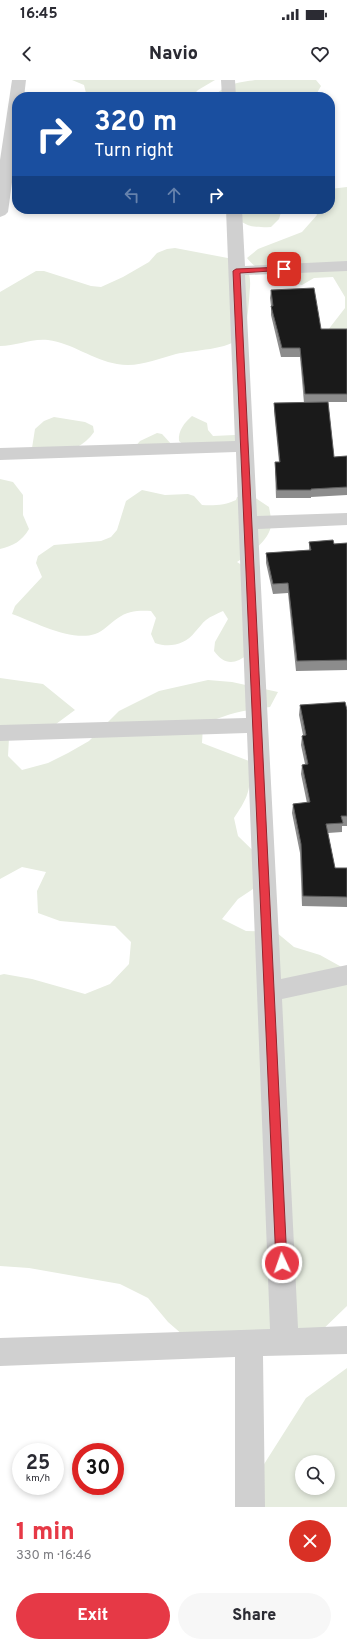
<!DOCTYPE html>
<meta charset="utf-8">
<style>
body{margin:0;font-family:Overpass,sans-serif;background:#f7f7f7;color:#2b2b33;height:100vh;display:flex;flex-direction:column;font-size:15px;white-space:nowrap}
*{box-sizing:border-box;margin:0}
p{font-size:13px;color:#7c7c81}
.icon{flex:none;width:22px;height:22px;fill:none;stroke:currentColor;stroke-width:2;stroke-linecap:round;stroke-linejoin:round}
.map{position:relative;height:1427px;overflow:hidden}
.drawer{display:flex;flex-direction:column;background:#fff;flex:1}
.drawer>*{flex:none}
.top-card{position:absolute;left:12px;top:12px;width:323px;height:122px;border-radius:16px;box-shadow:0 2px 6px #0003;background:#1a4fa0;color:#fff;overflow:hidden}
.fabs{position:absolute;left:295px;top:1375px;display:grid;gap:8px}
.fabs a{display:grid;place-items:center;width:40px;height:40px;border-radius:50%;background:#fff;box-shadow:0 2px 6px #0003;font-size:20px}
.speed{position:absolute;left:12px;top:1363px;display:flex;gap:8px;font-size:20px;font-weight:700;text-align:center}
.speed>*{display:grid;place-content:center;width:52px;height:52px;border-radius:50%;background:#fff;box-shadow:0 2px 6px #0003;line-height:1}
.speed small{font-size:10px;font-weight:400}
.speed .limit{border:6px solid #d22;background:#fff;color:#111}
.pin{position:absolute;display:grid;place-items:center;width:34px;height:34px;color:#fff;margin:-17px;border-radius:8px;box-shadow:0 2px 6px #0006}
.me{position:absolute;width:44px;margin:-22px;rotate:357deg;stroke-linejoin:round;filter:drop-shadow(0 0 3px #0008)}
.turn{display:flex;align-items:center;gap:14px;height:84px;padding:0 16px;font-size:18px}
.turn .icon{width:52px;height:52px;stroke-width:2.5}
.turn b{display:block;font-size:28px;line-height:34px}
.lanes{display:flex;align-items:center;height:38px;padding:0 16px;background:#0003;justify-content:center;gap:20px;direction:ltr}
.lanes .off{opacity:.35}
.round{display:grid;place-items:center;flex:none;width:42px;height:42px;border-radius:21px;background:#f7f7f7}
.head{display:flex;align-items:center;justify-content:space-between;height:68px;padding:0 16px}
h1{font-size:24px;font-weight:800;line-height:30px;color:#e63946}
.primary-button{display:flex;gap:8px;margin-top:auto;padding:8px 16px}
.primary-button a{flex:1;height:46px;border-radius:24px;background:#e63946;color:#fff;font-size:16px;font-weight:800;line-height:46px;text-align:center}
.primary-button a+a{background:#f7f7f7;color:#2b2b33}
.status{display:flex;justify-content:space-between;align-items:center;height:28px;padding:0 20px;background:#fff;direction:ltr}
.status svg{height:11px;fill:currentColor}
header{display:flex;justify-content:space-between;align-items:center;height:52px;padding:0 16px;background:#fff;font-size:18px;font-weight:800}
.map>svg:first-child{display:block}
</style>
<div class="status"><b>16:45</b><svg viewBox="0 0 49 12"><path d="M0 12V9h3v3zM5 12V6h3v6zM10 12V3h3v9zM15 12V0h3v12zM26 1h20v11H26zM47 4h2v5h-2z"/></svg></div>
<header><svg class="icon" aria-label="back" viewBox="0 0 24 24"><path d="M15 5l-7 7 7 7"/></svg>Navio<svg class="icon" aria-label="heart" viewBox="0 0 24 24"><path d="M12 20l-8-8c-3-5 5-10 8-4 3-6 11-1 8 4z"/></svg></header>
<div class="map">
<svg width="347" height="1427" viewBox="0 0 347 1427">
<rect width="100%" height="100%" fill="#fff"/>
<g fill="#e6ecdf" fill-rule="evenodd">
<polygon points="72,0 215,0 198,10 191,17 83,17 86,13 84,5"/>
<path d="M255,0H316L321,6L317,13L311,17H214C224,4 240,2 255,0Z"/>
<path d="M347,107V275L321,259L345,228V217L333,197L314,198L302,205C282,201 260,195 247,178L258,169L302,152L317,135L314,129H330V109Z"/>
<path d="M227,129H282L279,139L271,147C247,148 244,145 227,129Z"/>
<path d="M175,168L233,179C247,183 251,193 250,207C249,218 248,250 241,257C229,270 193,270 176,274C157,279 138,288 117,284C93,280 72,263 48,260C32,258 16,266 0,266V212L36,191H44L91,206L101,207L123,197L149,182L157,173L167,169Z"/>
<path d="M192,336L207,343L208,350L213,356L235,355L237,362L185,366L179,361C178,351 184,343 192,336Z"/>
<path d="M54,337L85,342L93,346L94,352C85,366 70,370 56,377L32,368L35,349L44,341Z"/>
<polygon points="157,353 162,354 172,365 135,367 140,361"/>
<path d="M0,399L13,402L23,415V435L29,449C22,461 13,466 0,469Z"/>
<path d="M142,410L165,415L188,414L194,416L202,425C213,426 226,425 236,420L237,417H254L269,427C270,433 272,441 271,446C268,462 249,474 237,482L259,496L248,574C235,585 224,585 214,571L215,562L228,539L223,531C217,534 211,536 206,540C202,543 199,548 195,552C185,565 169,568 155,563L151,554L156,538L151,531C140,530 127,531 118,538C110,543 104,551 95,554C72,562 34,542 12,534L15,526L42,497L36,483L38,476L54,465L101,461L111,457L117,450L126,421Z"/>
<path d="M0,598L43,604L75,630L56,644L9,658L8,676L22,690L48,683L68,673L89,661L119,631L159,611L208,600L232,602L278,612L270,627C244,630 226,634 203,645L202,663L249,681C251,708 250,715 234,738L238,756L271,788L259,805L238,819L222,839L246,851L276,852L294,867L320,875L347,890V1226L316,1256L191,1262L168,1242L148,1218L120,1204L29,1188L0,1186V895L4,894L32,899L85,914L110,904L129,884L131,862L115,846L60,841L38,833L37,811L46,792L22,787L0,799Z"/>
<path d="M347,1288V1427H242L249,1408L306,1318ZM302,1382H328V1408H302Z"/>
</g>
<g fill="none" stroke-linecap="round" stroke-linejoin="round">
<g fill="#d0d0d0" fill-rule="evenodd">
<polygon points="12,0 26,0 24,17 17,17 17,65 8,132 5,135 0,137 0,80"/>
<polygon points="221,0 235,0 236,17 222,17"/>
<polygon points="226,129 242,129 245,186 347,181 347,191 245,195 257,436 347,433 347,445 258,449 281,899 347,885 347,905 282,919 298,1248 347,1246 347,1274 263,1276 265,1427 235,1427 235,1277 0,1286 0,1258 270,1249 247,653 0,661 0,645 246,638 236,372 0,380 0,368 235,361"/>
</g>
</g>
<g fill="#8c8c8c">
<polygon points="271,210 321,249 347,249 347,322 328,322 334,377 347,376 347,415 311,417 311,418 276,418 275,390 275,382 279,382 274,331 274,323 304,323 300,277 281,277 271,235 271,226 270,218"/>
<polygon points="309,462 334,464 347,463 347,590 296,591 288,513 273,514 266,483 266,473 309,470"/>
<polygon points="300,625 347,630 347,746 342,746 342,752 328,753 335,788 347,788 347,827 302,826 300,773 292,733 293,724 307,723 301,694 302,685 305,684 301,665 302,656 303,655 299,635"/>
</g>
<g fill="#1a1a1a" stroke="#5f5f5f">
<polygon points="314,208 321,249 347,249 347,314 305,314 300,268 282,268 271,226 273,226 271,210"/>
<polygon points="328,322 334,377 347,376 347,407 311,409 311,410 277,410 275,382 280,382 274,323"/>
<polygon points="333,460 334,464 347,463 347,580 297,581 288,503 273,504 266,473 311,470 309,462"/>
<polygon points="345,622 347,630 347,736 341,736 343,743 326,744 335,788 347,788 347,817 303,816 301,764 293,724 310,722 302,685 308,684 302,656 306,655 300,625"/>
</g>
<polygon fill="#e63946" stroke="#96252e" points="284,187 286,188 286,190 240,193 287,1183 286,1186 282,1188 278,1186 276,1183 233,191 236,189"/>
</svg>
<div class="fabs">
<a><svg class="icon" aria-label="search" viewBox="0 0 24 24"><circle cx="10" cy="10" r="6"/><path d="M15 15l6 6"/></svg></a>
</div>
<div class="speed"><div>25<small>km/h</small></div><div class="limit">30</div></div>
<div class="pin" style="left:284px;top:189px;background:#d93025"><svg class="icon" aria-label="arrive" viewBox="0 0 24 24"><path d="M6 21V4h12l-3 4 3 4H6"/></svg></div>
<svg class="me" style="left:282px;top:1183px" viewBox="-20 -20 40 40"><circle r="17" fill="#e63946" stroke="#fff" stroke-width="3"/><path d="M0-11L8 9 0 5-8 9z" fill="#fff"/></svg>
<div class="top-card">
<div class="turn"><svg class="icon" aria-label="right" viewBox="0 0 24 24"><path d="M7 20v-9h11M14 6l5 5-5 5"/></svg><div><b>320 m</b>Turn right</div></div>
<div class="lanes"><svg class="icon off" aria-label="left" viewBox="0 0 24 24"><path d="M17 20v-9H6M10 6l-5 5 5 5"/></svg><svg class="icon off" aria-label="ahead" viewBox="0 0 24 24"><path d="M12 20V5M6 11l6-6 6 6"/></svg><svg class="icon" aria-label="right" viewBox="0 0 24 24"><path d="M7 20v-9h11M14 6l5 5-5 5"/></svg></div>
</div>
</div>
<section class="drawer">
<div class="head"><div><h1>1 min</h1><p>330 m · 16:46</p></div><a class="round" style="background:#d93025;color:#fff"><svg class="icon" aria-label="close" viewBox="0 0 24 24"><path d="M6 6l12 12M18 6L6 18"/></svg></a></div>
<div class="primary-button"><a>Exit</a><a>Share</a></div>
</section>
